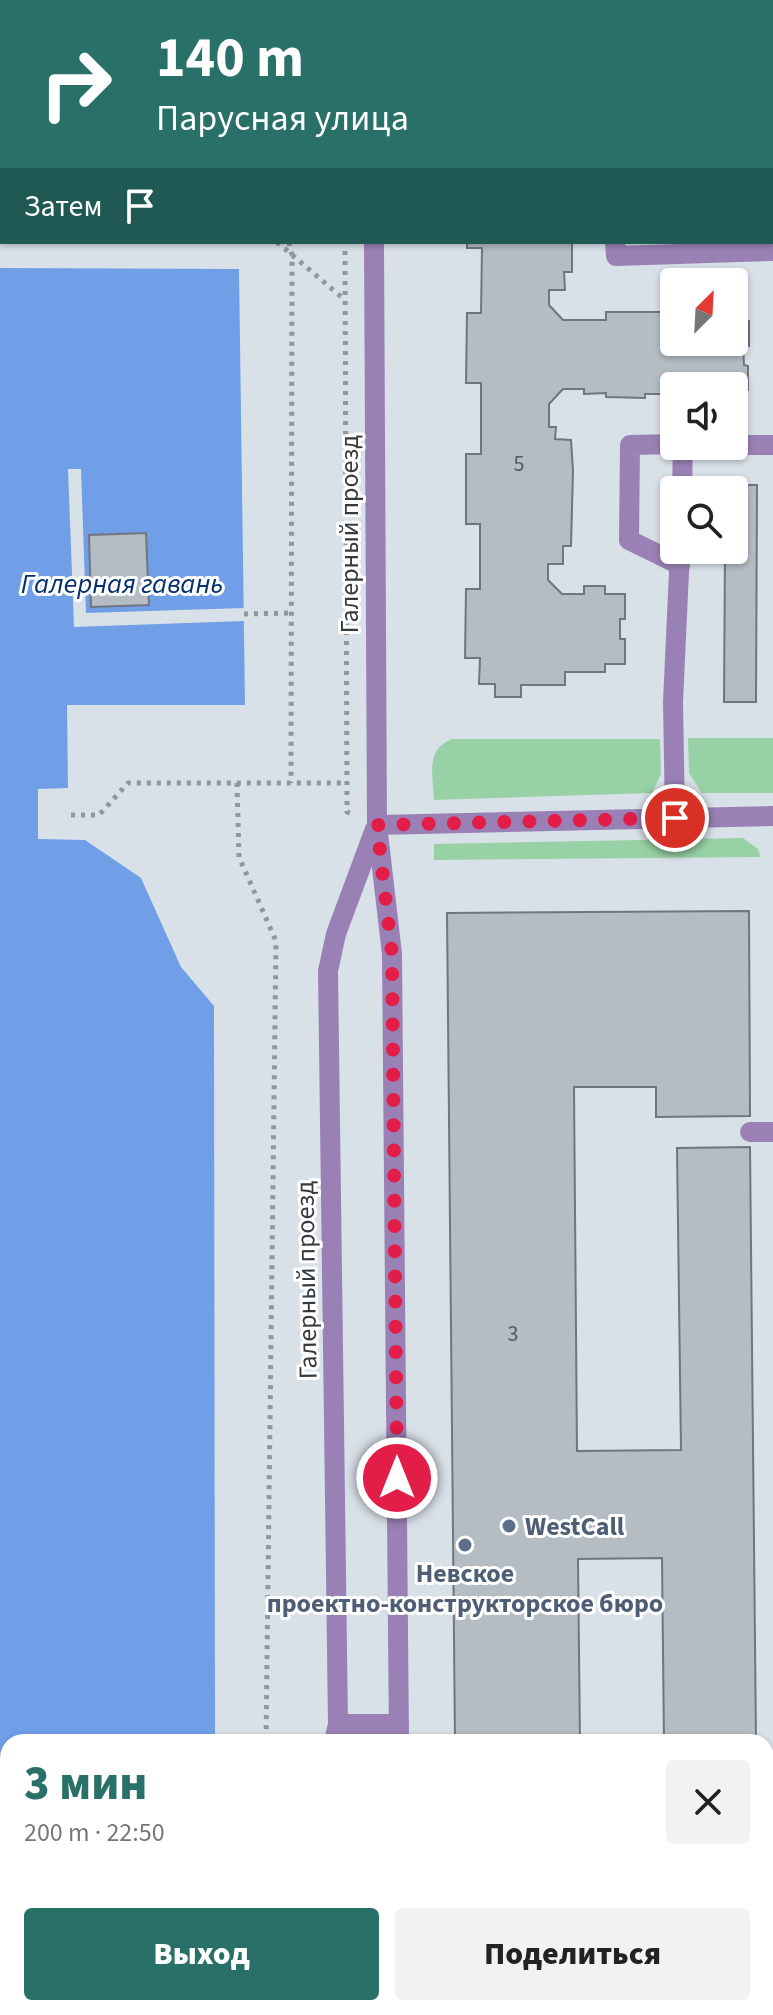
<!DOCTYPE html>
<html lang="ru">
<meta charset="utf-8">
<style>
body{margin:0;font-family:"Source Sans 3",sans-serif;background:#f2f2f2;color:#222;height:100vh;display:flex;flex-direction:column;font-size:30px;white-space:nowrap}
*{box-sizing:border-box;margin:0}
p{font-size:26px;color:#767676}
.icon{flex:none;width:44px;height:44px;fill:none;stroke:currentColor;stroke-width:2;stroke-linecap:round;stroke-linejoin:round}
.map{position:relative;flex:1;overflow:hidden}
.panel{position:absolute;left:0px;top:1734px;width:774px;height:282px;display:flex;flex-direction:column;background:#fff;border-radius:24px 24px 0 0;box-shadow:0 2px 6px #0004}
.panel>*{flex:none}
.guide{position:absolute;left:0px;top:0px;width:774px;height:244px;box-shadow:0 2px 6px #0004;background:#297068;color:#fff;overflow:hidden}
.needle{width:52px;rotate:24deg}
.buttons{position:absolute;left:660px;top:268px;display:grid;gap:16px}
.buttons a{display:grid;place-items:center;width:88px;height:88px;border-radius:8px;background:#fff;box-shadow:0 2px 6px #0004;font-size:40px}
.pin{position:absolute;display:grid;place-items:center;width:68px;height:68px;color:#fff;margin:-34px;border:4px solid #fff;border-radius:50%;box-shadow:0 2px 8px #0007}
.me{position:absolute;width:88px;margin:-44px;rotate:0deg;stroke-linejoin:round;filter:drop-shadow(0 0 6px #0008)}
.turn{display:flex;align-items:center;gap:28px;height:168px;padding:0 24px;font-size:36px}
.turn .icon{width:104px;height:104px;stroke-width:2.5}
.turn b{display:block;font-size:56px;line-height:68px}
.then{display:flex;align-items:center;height:76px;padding:0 24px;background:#0003;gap:16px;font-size:30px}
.round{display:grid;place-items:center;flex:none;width:84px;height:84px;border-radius:8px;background:#f2f2f2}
.head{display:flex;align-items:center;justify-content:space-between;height:136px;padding:0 24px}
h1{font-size:48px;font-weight:800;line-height:60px;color:#297068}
.button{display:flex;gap:16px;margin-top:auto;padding:16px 24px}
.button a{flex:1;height:92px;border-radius:8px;background:#297068;color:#fff;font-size:32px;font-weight:800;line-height:92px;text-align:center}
.button a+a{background:#f2f2f2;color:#222}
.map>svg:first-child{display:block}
</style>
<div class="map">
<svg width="773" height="2015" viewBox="0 0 773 2015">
<rect width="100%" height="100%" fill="#d9e1e8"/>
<g fill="#98d1a5">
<polygon points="11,0 355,0 11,2"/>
<polygon points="688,738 773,738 773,793 702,793 689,773"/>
<path d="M452,739H660L661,774L652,793L434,800C433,776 425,749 452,739Z"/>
<polygon points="743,838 758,849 761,857 434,860 434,844"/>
</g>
<polygon fill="#709fe8" points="0,268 239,269 245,705 67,705 68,788 38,789 38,839 85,840 141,878 181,967 214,1006 215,1742 8,1742 8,2008 215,2008 215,2015 0,2015"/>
<polygon fill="#d9e1e8" points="68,469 81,469 86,613 244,608 244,621 74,627"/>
<g fill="#b4bcc4" stroke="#6f767d" stroke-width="2">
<rect x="483" y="0" width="83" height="2"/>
<polygon points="467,242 572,242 572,272 564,272 565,290 549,290 549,305 563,320 606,320 606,312 674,312 674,342 734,342 734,321 749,321 749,346 743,346 744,365 748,366 748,390 734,390 734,386 674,386 674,390 661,390 661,394 645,394 645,398 606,397 606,393 584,394 584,389 563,389 549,404 549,427 556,427 555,439 571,440 573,471 571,546 563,546 563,564 548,564 548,580 562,594 584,594 584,586 605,586 605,594 625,594 625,619 620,619 620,639 625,639 625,664 605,664 605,672 565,672 565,685 521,685 521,697 495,697 495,684 479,684 480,658 465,658 466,589 480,589 480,524 466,524 466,454 481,454 481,383 466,383 467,313 481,313 482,248 467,248"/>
<polygon points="725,485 757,485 756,702 724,702 725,550 734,550 734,490 725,490"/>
<polygon points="146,533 149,605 91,607 89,535"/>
<polygon points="749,911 750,1116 656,1117 656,1087 574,1087 577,1451 681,1450 677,1148 750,1147 756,1742 664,1742 662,1558 578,1559 580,1742 455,1742 447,913"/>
</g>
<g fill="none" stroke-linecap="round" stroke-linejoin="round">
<g stroke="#91979c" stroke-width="5" stroke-dasharray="4 6" stroke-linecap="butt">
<polyline points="2,0 2,6"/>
<polyline points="273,0 274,2"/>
<polyline points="198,2 198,0"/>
<polyline points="0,18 2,11"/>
<polyline points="277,242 345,300"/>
<polyline points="289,242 292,255 291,783"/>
<polyline points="345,251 347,812 352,814"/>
<polyline points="244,614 293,613"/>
<polyline points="237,783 239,857 276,941 266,1742"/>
<polyline points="71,815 99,815 128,783 347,783"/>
<polyline points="263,2015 263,2008"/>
</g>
<g stroke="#9a81b5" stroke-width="20">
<polyline points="752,0 755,2"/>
<polyline points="375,2 375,0"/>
<polyline points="772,13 773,14"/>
<polyline points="772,167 773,167"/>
<polyline points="0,179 2,179"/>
<polyline points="374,242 377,825 392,954 399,1742"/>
<polyline points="615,242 616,256 773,251"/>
<polyline points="674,444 630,445 629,540 680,565"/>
<polyline points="734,445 773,445"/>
<polyline points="682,490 683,446"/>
<polyline points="675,818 673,702 680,550"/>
<polyline points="377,825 773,816"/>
<polyline points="750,1132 773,1132"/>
<polyline points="338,1724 399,1724"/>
<polyline points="334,1742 338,1724 328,971 336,934 375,829"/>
<polyline points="339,2015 339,2008"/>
</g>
</g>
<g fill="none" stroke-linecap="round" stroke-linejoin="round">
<polyline stroke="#e11d48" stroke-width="14" stroke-dasharray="0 25.2" points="397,1478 392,954 377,825 675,818"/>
</g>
<g fill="#5c6f8a" stroke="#fff" stroke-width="3">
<circle cx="509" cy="1526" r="8"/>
<circle cx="465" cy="1545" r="8"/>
</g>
<g text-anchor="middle" stroke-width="6" stroke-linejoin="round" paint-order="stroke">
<g font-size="22" fill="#565a5f">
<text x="519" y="471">5</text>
<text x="513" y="1341">3</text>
</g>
<g font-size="26" fill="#373a3d" stroke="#fff">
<text transform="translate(349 534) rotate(-90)" y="9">Галерный проезд</text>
<text transform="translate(306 1280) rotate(-91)" y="9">Галерный проезд</text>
</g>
<g font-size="26" font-weight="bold" fill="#4e5e75" stroke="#fff" text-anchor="start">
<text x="525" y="1535">WestCall</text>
<text x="465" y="1582" text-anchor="middle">Невское<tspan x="465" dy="30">проектно-конструкторское бюро</tspan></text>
</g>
<g font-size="28" font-style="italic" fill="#042f6f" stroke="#fff">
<text x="122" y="593">Галерная гавань</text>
</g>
</g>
</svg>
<div class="buttons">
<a><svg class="needle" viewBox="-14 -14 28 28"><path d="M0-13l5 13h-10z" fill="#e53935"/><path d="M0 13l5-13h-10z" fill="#767676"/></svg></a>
<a><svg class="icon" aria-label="sound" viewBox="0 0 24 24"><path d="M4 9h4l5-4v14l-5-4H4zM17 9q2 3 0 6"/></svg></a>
<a><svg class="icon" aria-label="search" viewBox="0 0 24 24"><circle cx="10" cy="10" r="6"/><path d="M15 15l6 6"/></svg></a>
</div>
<div class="pin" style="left:675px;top:818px;background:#d93025"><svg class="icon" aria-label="arrive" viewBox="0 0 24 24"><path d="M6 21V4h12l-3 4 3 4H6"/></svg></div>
<svg class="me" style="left:397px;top:1478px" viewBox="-20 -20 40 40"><circle r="17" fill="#e11d48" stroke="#fff" stroke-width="3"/><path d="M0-11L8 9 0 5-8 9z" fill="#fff"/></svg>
<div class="guide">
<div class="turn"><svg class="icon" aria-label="right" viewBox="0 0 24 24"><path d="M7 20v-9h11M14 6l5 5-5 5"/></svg><div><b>140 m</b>Парусная улица</div></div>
<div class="then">Затем<svg class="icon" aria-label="arrive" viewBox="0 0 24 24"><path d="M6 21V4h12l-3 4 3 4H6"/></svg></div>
</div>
<section class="panel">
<div class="head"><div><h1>3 мин</h1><p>200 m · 22:50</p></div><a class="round"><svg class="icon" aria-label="close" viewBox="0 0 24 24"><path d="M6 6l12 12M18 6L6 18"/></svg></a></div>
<div class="button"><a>Выход</a><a>Поделиться</a></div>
</section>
</div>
